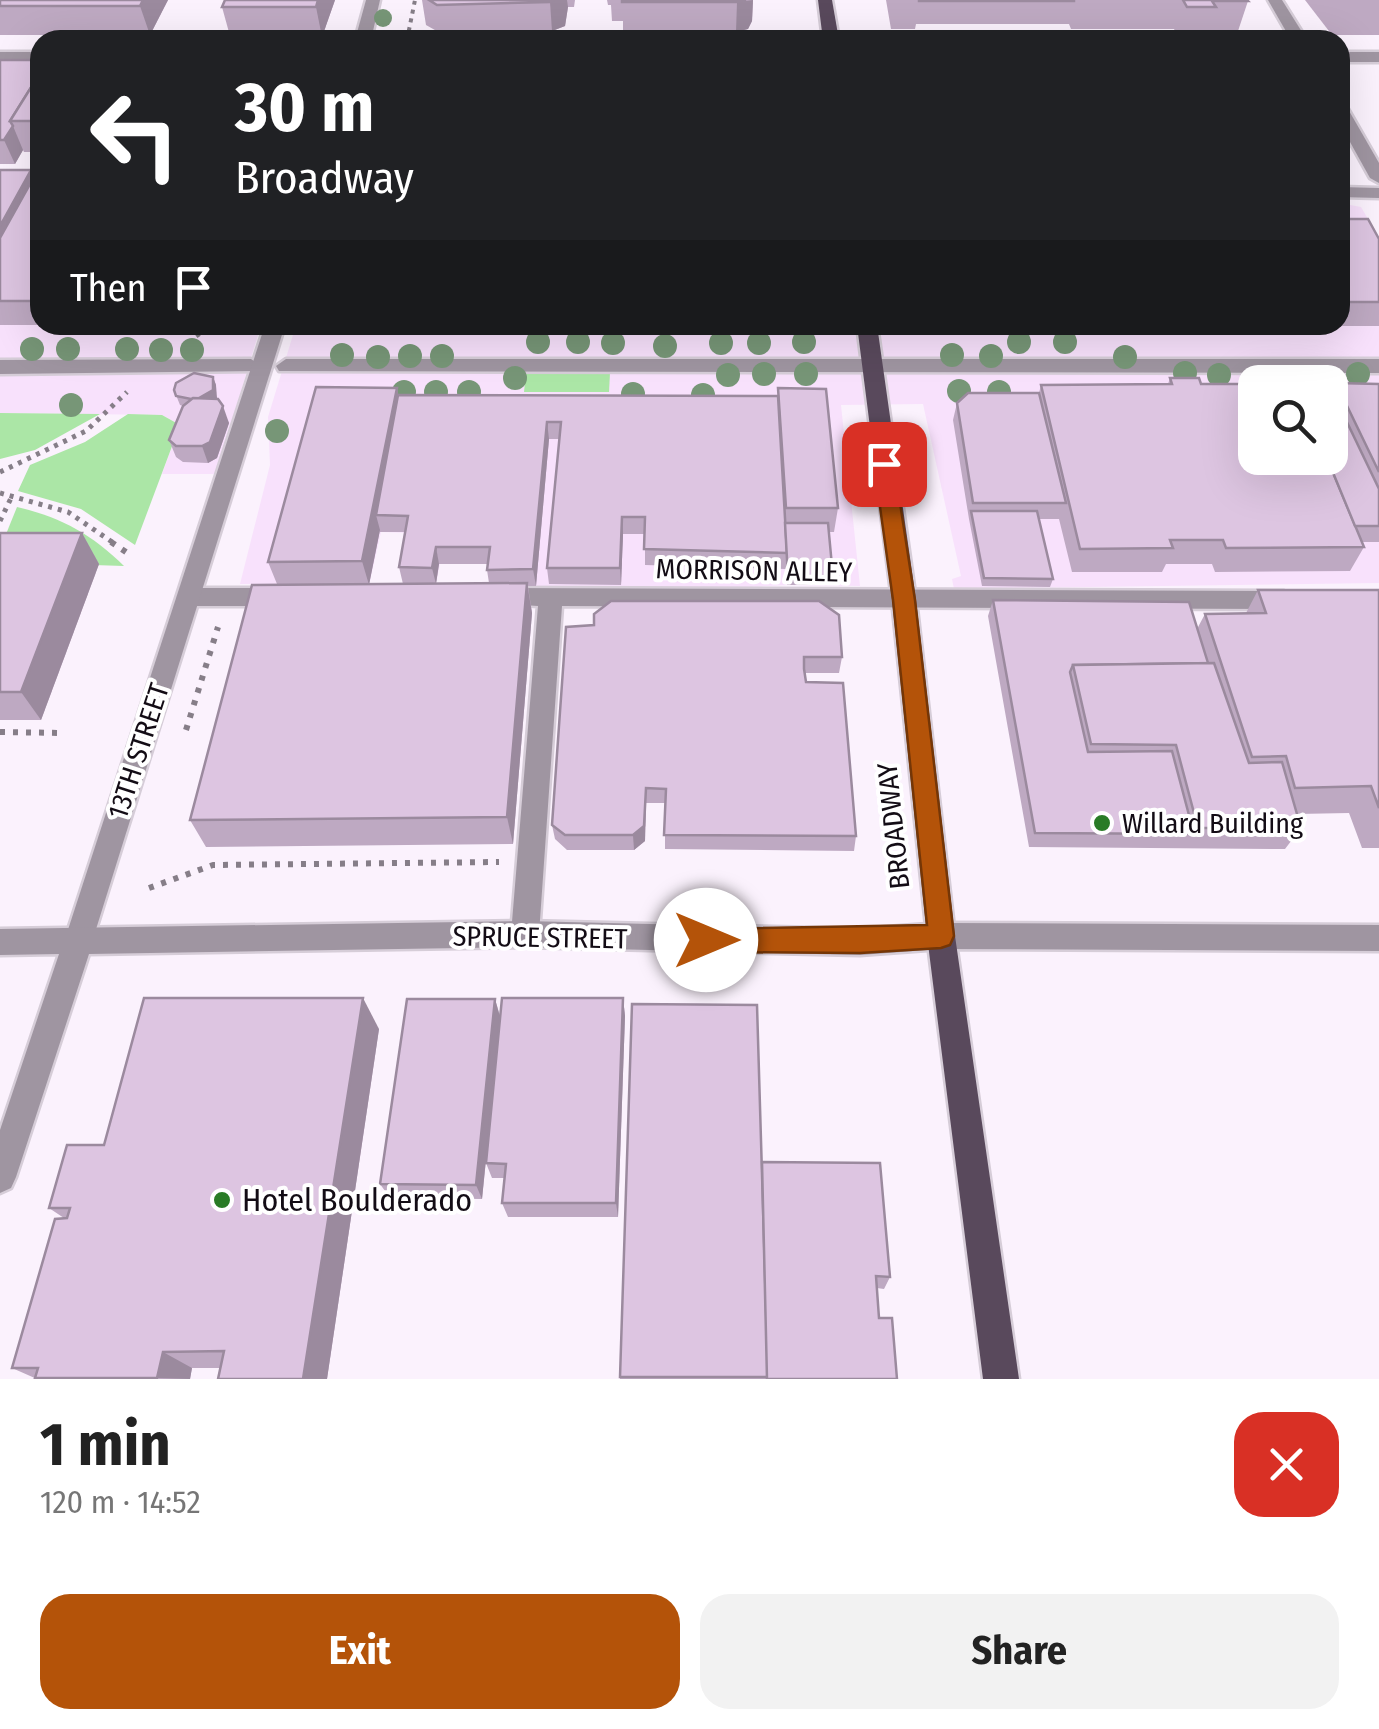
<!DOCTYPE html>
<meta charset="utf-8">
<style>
body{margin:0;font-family:"Fira Sans Condensed",sans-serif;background:#f2f2f2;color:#222;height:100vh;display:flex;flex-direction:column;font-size:38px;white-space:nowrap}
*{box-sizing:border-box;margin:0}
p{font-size:32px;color:#767676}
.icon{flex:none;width:55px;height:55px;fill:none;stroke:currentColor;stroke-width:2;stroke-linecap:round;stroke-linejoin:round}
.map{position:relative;height:1379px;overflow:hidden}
.panel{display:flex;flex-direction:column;background:#fff;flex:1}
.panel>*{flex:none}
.guide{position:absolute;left:30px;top:30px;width:1320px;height:305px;border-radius:30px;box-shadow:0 10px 40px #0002;background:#202124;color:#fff;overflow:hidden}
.controls{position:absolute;left:1238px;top:365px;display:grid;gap:20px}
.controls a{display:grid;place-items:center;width:110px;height:110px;border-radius:20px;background:#fff;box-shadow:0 10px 40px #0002;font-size:50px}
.pin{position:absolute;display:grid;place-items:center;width:85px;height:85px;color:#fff;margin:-42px;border-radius:20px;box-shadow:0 5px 15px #0006}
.me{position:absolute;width:110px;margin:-55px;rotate:90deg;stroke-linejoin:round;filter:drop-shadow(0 0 8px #0008)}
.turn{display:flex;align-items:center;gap:35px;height:210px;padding:0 40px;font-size:45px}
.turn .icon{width:130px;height:130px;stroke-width:2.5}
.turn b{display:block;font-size:70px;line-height:85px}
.then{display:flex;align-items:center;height:95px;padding:0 40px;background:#0003;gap:20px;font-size:38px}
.round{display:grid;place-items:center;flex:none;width:105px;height:105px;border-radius:30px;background:#f2f2f2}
.summary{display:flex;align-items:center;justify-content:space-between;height:170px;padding:0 40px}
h1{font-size:60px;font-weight:700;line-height:75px}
.cta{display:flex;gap:20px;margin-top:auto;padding:20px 40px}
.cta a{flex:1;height:115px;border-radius:30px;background:#b45309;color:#fff;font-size:40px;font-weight:700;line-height:115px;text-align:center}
.cta a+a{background:#f2f2f2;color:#222}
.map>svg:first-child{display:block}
</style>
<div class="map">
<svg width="1379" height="1379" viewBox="0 0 1379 1379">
<rect width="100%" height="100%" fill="#fbf2fd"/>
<g fill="#f8e1fc" fill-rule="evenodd">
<polygon points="0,200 40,325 261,325 216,474 162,474 180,425 162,415 0,413"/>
<path d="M1340,203L1361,207L1379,238V583L954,589L952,579L961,576L923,404L841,405L860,586L787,585L551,597L536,586H490L492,564H440L436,584H403L412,533L381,532L369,585L240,584L270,465L268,417L296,325H1340ZM1255,382H1330V458H1255Z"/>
</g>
<g fill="#abe6a6">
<polygon points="526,373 610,373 609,392 524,392"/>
<polygon points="0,413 100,414 35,450 0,459"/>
<polygon points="128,414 162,415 180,425 135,545 81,509 18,491 30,465 85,442"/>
<path d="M17,507C61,517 91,534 124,566L0,562V549Z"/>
</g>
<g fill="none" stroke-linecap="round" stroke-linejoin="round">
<g stroke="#d6cdd8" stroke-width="5">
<g id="service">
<polygon points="1340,187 1379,188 1379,198 1340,197"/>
<polygon points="189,588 279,588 291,597 279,606 189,606 177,597"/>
<polygon points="499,588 1284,591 1296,600 1284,609 562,606 539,934 535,943 525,947 515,943 511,934 538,606 491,603 487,597"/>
</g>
</g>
<g stroke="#d6cdd8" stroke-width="5">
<g id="pedestrian">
<polygon points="251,359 261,366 258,371 0,374 0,360"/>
<polygon points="286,359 1379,359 1379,373 279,371 276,366"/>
</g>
</g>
<g stroke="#d6cdd8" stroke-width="5">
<g id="minor">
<polygon points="366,0 380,0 371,40 355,40"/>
<polygon points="1268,0 1282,0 1307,40 1291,40"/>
<rect x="1340" y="52" width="39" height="10"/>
<polygon points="265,325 285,325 92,942 88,951 78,955 68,951 64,942"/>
</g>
</g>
<g stroke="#d6cdd8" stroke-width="5">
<g id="tertiary">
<rect x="0" y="52" width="40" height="10"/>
<polygon points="1340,104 1348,109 1379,163 1379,183 1370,178 1340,124"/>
<polygon points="525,921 860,929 941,923 1379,925 1379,951 941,949 860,955 525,947 89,954 16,1177 11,1188 0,1193 0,1130 59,954 0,955 0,929"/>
</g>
</g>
<g stroke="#d6cdd8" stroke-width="5">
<g id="primary">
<polygon points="818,0 832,0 839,40 823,40"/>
<polygon points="857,325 877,325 916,600 955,936 1019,1379 983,1379 927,936 892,600"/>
</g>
</g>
<g stroke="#867e88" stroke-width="4" stroke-dasharray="4 5" stroke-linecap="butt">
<polyline points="407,40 415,0"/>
<polyline points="723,40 763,33"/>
</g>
<g stroke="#867e88" stroke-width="5" stroke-dasharray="4 6" stroke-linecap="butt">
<polyline points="196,336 211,325"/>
<polyline points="0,472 86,431 127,392"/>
<polyline points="0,493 68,512 115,544"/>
<polyline points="0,521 12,496"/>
</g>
<g stroke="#867e88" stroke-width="6" stroke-dasharray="5 8" stroke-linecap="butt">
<polyline points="111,542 129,554"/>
<polyline points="186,730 218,627"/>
<polyline points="0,732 64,733"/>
<polyline points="149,888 213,865 499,862"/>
</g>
<use href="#service" fill="#9f95a1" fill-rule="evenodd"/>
<use href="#pedestrian" fill="#9f95a1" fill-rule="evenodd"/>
<use href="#minor" fill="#9f95a1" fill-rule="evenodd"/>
<use href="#tertiary" fill="#9f95a1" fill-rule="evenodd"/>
<use href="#primary" fill="#59495c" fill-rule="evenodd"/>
</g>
<g fill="#779677">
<circle cx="383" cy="18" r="9"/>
<circle cx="538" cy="342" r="12"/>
<circle cx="578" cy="342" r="12"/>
<circle cx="804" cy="342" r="12"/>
<circle cx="1019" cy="342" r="12"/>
<circle cx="1065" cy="342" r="12"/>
<circle cx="613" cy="343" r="12"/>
<circle cx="721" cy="343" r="12"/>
<circle cx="759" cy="343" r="12"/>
<circle cx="665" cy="346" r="12"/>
<circle cx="32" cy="349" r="12"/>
<circle cx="68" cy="349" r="12"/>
<circle cx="127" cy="349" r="12"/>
<circle cx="161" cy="350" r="12"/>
<circle cx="192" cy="350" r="12"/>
<circle cx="342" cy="355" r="12"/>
<circle cx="952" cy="355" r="12"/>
<circle cx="410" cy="356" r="12"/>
<circle cx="442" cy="356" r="12"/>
<circle cx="991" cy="356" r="12"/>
<circle cx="378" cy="357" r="12"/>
<circle cx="1125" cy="357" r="12"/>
<circle cx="1185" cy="373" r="12"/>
<circle cx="764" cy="374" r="12"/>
<circle cx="806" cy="374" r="12"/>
<circle cx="1358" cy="374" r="12"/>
<circle cx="728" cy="375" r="12"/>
<circle cx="1219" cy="375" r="12"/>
<circle cx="515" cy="378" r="12"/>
<circle cx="959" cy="391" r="12"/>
<circle cx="404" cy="392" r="12"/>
<circle cx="436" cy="392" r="12"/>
<circle cx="469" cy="392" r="12"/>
<circle cx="999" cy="392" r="12"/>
<circle cx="633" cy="394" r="12"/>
<circle cx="703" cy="395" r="12"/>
<circle cx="71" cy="405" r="12"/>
<circle cx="277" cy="431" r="12"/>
</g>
<g fill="#bea9c2" fill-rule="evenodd">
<polygon points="0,0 168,0 150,35 0,35"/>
<polygon points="335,0 322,37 230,36 222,7"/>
<polygon points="422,0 575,0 574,7 568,7 565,26 552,31 442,34 426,25"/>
<polygon points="607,0 753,0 752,21 748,29 736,32 623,32 623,21 612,21 611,5 608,5"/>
<polygon points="886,0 1247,0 1248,1 1238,31 1208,31 1206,37 1178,37 1174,29 1071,29 1069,24 916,24 915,29 891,29"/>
<polygon points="1305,0 1379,0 1379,35 1332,35"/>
<polygon points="0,60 40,60 40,152 24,152 23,150 15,164 0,164"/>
<polygon points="0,170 31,170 34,177 40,177 40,325 83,325 0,325"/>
<polygon points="1340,219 1379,239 1379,326 937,326 936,325 1340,325"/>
<polygon points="360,325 814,325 814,326"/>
<polygon points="213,377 216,385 216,399 229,423 217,458 208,463 183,462 176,457 169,440 183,406 180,405 174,390"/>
<polygon points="1170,378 1201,384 1255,458 1332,391 1336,383 1379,384 1379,542 1362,542 1364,547 1350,571 1215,572 1212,564 1166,564 1162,572 1072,572 1059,519 1039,519 1053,579 1050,587 982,586 969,519 953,420 957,403 1039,393 1041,385 1168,384"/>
<path d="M397,388L398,395L778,396V388L838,508L834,532H829L833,577L832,585H787L786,567V569L645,565V534H623L621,585L549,584L547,568L559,439H549L536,586H528L532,613L513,844L206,847L190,820L277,584L268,562ZM380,530V532H405L399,567L403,584H369ZM439,564H488L487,570L489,583H436Z"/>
<polygon points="0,533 82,533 99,564 41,720 0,720"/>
<polygon points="1258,590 1379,590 1379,848 1362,848 1349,813 1297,814 1301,828 1285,849 1029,847 988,616 993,600 1197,629 1205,614 1246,613"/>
<polygon points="566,627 842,657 839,673 805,673 806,682 856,836 854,851 665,849 665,803 646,803 645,841 634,850 567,850 555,839 552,825"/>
<polygon points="623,998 625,1016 618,1217 508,1217 502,1203 505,1178 492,1178 486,1163 488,1141 482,1199 390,1198 380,1184 495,999 500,1016"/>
<polygon points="379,1029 327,1379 218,1379 220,1368 192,1368 190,1379 37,1379 12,1368 64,1218 49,1208 104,1145"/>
<polygon points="762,1162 890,1277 884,1289 877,1288 879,1318 897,1379 620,1379 620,1377"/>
</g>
<g fill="#9b8a9e">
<polygon points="143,0 168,0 150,35 140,6"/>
<polygon points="318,0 335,0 322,37 316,7"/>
<polygon points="554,0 567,0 568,7 565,26 552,31 550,2"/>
<polygon points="753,0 752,21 748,29 736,32 737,2"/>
<polygon points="13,126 23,150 15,164 4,140"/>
<polygon points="31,170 40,190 0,284 0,226"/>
<polygon points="213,377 216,385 217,398 195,400"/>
<polygon points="397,388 402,412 376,515 380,530 369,585 362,561"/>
<polygon points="223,406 229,423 217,458 208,463 202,446"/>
<polygon points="547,422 549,439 536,586 533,569"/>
<polygon points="622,517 623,534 621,585 620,568"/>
<polygon points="82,533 99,564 41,720 21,692"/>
<polygon points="436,547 439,564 436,584 432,568"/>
<polygon points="527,583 532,613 513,844 507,817"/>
<polygon points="646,788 645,841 634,850 633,835"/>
<polygon points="363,998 379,1029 327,1379 303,1379"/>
<polygon points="623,998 625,1016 618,1217 616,1203"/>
<polygon points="495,999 500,1017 482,1199 476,1185"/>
<polygon points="163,1352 192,1368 190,1379 157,1378"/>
</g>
<g fill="#ddc5e1" stroke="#9b8a9e" stroke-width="2.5">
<polygon points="0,0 143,0 140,6 0,6"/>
<polygon points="225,0 318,0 316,7 222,7"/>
<polygon points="429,0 554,0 550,2 437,5"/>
<polygon points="622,0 746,0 737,2 622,2"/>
<rect x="919" y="0" width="155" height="1"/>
<polygon points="1183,0 1247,0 1248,1 1212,1 1216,7 1187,7"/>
<polygon points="0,60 40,60 40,73 10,121 13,126 4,140 0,140"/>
<polygon points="40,73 40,121 10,121"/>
<polygon points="0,170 31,170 0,226"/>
<polygon points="34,177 40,177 40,301 0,301 0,238"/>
<polygon points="1340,219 1368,219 1379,239 1379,302 1340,302"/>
<polygon points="194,373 213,377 213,390 199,398 191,399 176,396 174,390 176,383"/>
<polygon points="1170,378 1199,378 1201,384 1255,384 1255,458 1327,458 1364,547 1226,548 1223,540 1170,540 1173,548 1080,549 1041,385 1172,384"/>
<polygon points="1336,383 1379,384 1379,472"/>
<polygon points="316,387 397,388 362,561 268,562"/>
<polygon points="778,388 826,389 838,508 786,508"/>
<polygon points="1330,391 1332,391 1379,489 1379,526 1355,526 1327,458 1330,458"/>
<polygon points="968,393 1039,393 1066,503 973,503 957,403"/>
<polygon points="398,395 778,396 787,553 644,549 645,517 622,517 620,568 547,568 561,422 547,422 533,569 487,570 490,547 436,547 432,568 399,567 408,516 376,515"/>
<polygon points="193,398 218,399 223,406 210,442 202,446 176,446 169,440 183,406"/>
<polygon points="971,511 1037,511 1053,579 984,578"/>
<polygon points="785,523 828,523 833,577 788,577"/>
<polygon points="0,533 82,533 21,692 0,692"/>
<polygon points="527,583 507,817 190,820 252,585"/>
<polygon points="1258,590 1379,590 1379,808 1371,786 1295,788 1286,756 1252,757 1205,614 1266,613"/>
<polygon points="993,600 1189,602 1208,663 1073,665 1070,672 1088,752 1172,751 1194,834 1035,833"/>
<polygon points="611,601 819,601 839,615 842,657 804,657 804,669 806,682 843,683 856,836 664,835 666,789 646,788 644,826 633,835 565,835 552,825 566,627 594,625 594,614"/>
<polygon points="1214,663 1249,763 1282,762 1301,828 1198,828 1176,745 1091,744 1073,665"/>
<polygon points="144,998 363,998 303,1379 218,1379 224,1351 163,1352 157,1378 35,1378 38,1368 12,1368 55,1219 67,1218 70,1208 49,1208 67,1145 104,1145"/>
<polygon points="502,998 623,998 616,1203 502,1203 506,1164 486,1163"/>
<polygon points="407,999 495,999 476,1185 380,1184"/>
<polygon points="632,1004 757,1005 768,1377 620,1377"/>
<polygon points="762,1162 880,1163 890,1277 876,1276 879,1318 892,1318 897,1379 767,1379"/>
</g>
<polygon fill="#b45309" stroke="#753606" stroke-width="2.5" points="884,457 894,464 915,600 954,936 950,945 941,948 860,953 706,952 696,949 692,940 696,932 706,929 927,925 893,600 874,464"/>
<g fill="#297b26" stroke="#fff" stroke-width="4">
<circle cx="1102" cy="823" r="10"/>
<circle cx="222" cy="1200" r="10"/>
</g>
<g text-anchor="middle" stroke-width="8" stroke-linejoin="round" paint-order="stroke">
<g font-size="28" fill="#130c15" stroke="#fff">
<text transform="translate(754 570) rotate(1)" y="10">MORRISON ALLEY</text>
<text transform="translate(138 751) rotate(-72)" y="10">13TH STREET</text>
<text transform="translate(893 826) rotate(-96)" y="10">BROADWAY</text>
<text transform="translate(540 937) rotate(1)" y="10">SPRUCE STREET</text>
</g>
<g font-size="28" fill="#130c15" stroke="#fff" text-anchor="start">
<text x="1122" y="833">Willard Building</text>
</g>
<g font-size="32" fill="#130c15" stroke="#fff" text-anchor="start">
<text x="242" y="1211">Hotel Boulderado</text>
</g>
</g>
</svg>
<div class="controls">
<a><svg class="icon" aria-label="search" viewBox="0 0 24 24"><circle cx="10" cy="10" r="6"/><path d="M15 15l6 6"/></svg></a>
</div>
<div class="pin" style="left:884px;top:464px;background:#d93025"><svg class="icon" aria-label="arrive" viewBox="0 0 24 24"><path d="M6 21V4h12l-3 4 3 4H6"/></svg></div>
<svg class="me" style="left:706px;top:940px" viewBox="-20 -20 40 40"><circle r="19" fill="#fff"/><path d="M0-13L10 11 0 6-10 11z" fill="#b45309"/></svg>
<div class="guide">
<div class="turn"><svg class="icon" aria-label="left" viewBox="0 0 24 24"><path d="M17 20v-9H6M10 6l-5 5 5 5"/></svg><div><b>30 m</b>Broadway</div></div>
<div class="then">Then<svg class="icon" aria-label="arrive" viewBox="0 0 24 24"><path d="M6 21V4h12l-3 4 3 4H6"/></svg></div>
</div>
</div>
<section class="panel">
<div class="summary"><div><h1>1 min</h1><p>120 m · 14:52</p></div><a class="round" style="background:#d93025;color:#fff"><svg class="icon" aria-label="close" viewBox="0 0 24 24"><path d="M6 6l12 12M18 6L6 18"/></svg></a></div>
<div class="cta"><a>Exit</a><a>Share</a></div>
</section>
